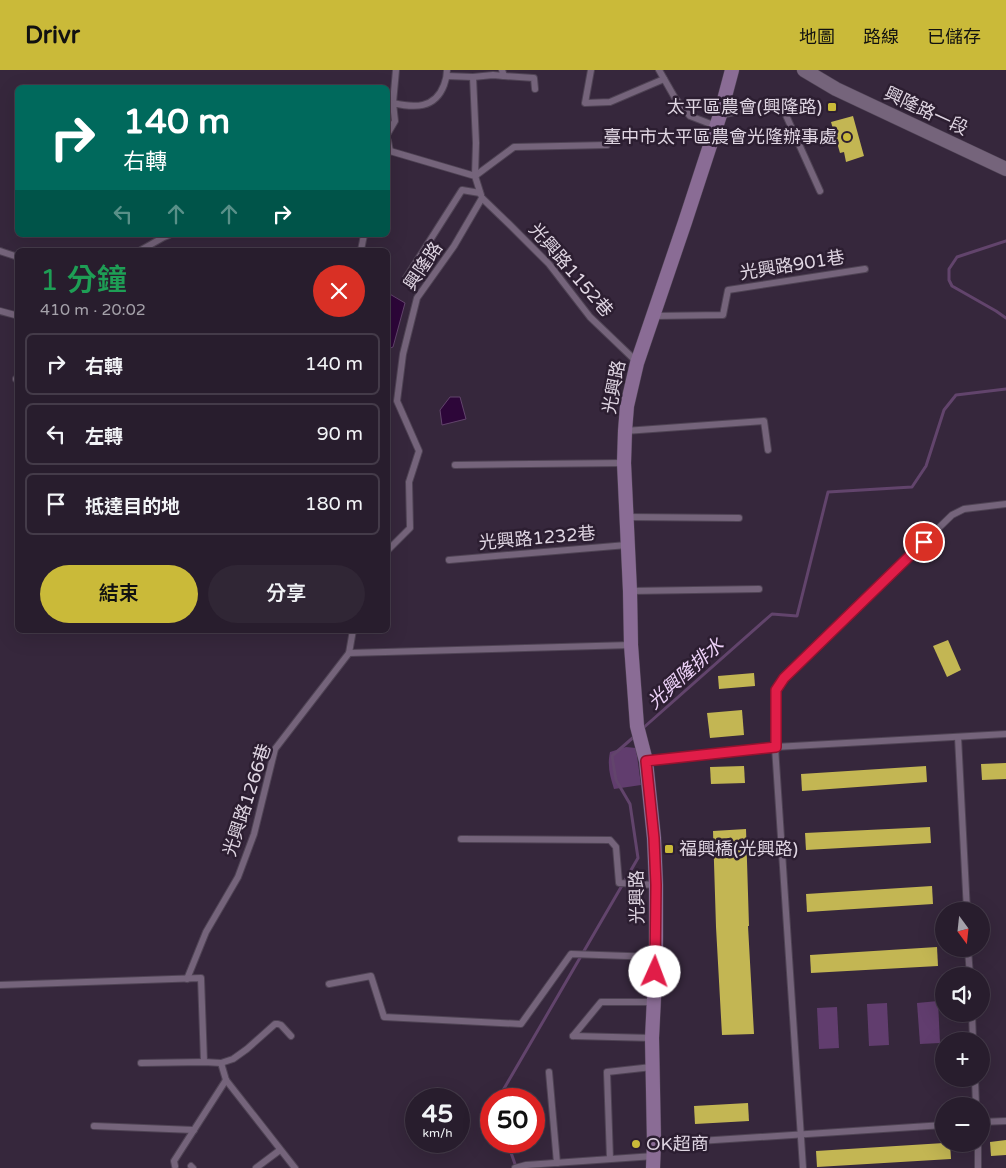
<!DOCTYPE html>
<html lang="zh-TW">
<meta charset="utf-8">
<style>
body{margin:0;font-family:"Varela Round","Noto Sans TC",sans-serif;background:#302635;color:#f1f3f6;height:100vh;display:flex;flex-direction:column;font-size:19px;white-space:nowrap}
*{box-sizing:border-box;margin:0}
p{font-size:16px;color:#a5a2aa}
.icon{flex:none;width:28px;height:28px;fill:none;stroke:currentColor;stroke-width:2;stroke-linecap:round;stroke-linejoin:round}
.map{position:relative;flex:1;overflow:hidden}
.details{position:absolute;left:15px;top:178px;width:375px;height:385px;display:flex;flex-direction:column;background:#281d2d;border-radius:8px;box-shadow:0 5px 20px #0002,0 0 0 1px #443b49}
.details>*{flex:none}
.top-card{position:absolute;left:15px;top:15px;width:375px;height:152px;border-radius:8px;box-shadow:0 5px 20px #0002,0 0 0 1px #443b49;background:#00695c;color:#fff;overflow:hidden}
.needle{width:32px;rotate:165deg}
.tools{position:absolute;left:935px;top:832px;display:grid;gap:10px}
.tools a{display:grid;place-items:center;width:55px;height:55px;border-radius:50%;background:#281d2d;box-shadow:0 5px 20px #0002,0 0 0 1px #443b49;font-size:25px}
.speed{position:absolute;left:405px;top:1018px;display:flex;gap:10px;font-size:25px;font-weight:700;text-align:center}
.speed>*{display:grid;place-content:center;width:65px;height:65px;border-radius:50%;background:#281d2d;box-shadow:0 5px 20px #0002,0 0 0 1px #443b49;line-height:1}
.speed small{font-size:12px;font-weight:400}
.speed .limit{border:8px solid #d22;background:#fff;color:#111}
.pin{position:absolute;display:grid;place-items:center;width:42px;height:42px;color:#fff;margin:-21px;border:2px solid #fff;border-radius:50%;box-shadow:0 1px 5px #0007}
.me{position:absolute;width:55px;margin:-28px;rotate:2deg;stroke-linejoin:round;filter:drop-shadow(0 0 4px #0008)}
.turn{display:flex;align-items:center;gap:18px;height:105px;padding:0 25px;font-size:22px}
.turn .icon{width:65px;height:65px;stroke-width:2.5}
.turn b{display:block;font-size:35px;line-height:42px}
.lanes{display:flex;align-items:center;height:48px;padding:0 25px;background:#0003;justify-content:center;gap:25px;direction:ltr}
.lanes .off{opacity:.35}
.round{display:grid;place-items:center;flex:none;width:52px;height:52px;border-radius:26px;background:#302635}
.overview{display:flex;align-items:center;justify-content:space-between;height:85px;padding:0 25px}
h1{font-size:30px;font-weight:600;line-height:38px;color:#1e9e55}
.cta{display:flex;gap:10px;margin-top:auto;padding:10px 25px}
.cta a{flex:1;height:58px;border-radius:30px;background:#caba39;color:#111;font-size:20px;font-weight:600;line-height:58px;text-align:center}
.cta a+a{background:#302635;color:#f1f3f6}
ul{padding:0;list-style:none}
li{display:flex;align-items:center;gap:15px;height:62px;margin:0 10px 8px;padding:0 15px;border:2px solid #443b49;border-radius:8px}
li div{flex:1}
li b{display:block;font-size:19px}
li em{font-style:normal}
header{display:flex;align-items:center;gap:30px;box-sizing:border-box;height:70px;padding:0 25px;background:#caba39;color:#111}
header strong{font-size:24px}
nav{display:flex;gap:28px;margin-inline-start:auto;font-size:18px}
.map>svg:first-child{display:block}
</style>
<header>
<strong>Drivr</strong>
<nav><a>地圖</a><a>路線</a><a>已儲存</a></nav>
</header>
<div class="map">
<svg width="1006" height="1098" viewBox="0 0 1006 1098">
<rect width="100%" height="100%" fill="#36273c"/>
<g fill="#613d6e">
<path d="M626,677L636,678L641,715L614,719C610,706 607,696 610,682Z"/>
<polygon points="938,931 940,973 920,974 917,933"/>
<polygon points="887,933 889,975 869,976 867,934"/>
<polygon points="837,937 839,978 819,979 817,938"/>
</g>
<g fill="#2d0639" stroke="#62446c">
<polygon points="388,223 405,233 393,277 388,279"/>
<polygon points="450,327 460,327 466,349 442,355 440,340"/>
</g>
<g fill="none" stroke-linecap="round" stroke-linejoin="round">
<g stroke="#62446c" stroke-width="3">
<polyline points="1006,171 957,187 949,199 949,210 952,216 996,241 1006,248"/>
<polyline points="642,659 772,544 797,546 828,422 912,417 926,396 944,340 956,325 1006,319"/>
<polyline points="498,1029 638,788 630,734 616,710 612,686 636,665"/>
<polyline points="491,1040 491,1041"/>
<polyline points="507,1071 516,1097"/>
</g>
</g>
<g fill="#c3b653">
<polygon points="853,46 864,86 846,92 844,82 840,83 831,52"/>
<polygon points="948,570 961,600 947,607 933,576"/>
<polygon points="754,603 755,616 719,619 718,606"/>
<polygon points="742,640 744,665 710,668 707,643"/>
<polygon points="1006,693 1006,709 982,710 981,694"/>
<polygon points="744,696 745,713 711,714 710,697"/>
<polygon points="926,696 927,712 802,721 801,704"/>
<polygon points="930,757 931,773 806,780 805,763"/>
<polygon points="746,759 749,856 748,856 754,964 722,965 716,857 713,761"/>
<polygon points="932,816 933,834 807,842 806,824"/>
<polygon points="937,877 938,896 811,903 810,885"/>
<polygon points="748,1033 749,1051 695,1054 694,1036"/>
<polygon points="1006,1070 1006,1085 991,1086 990,1072"/>
<polygon points="944,1073 950,1074 951,1089 817,1097 816,1081"/>
</g>
<g fill="none" stroke-linecap="round" stroke-linejoin="round">
<g stroke="#4f4354" stroke-width="8">
<g id="service">
<polyline points="591,0 585,33 610,32 664,9"/>
<polyline points="659,0 675,28 690,46 716,56"/>
<polyline points="447,6 473,7"/>
<polyline points="504,6 534,8 535,19"/>
<polyline points="393,33 396,0"/>
<polyline points="721,45 780,32 820,121"/>
<path d="M388,63L395,51L393,33C414,38 435,39 444,15C446,10 447,6 447,0"/>
<polyline points="388,71 390,81 388,83"/>
<polyline points="390,81 475,106 481,125"/>
<polyline points="475,106 514,77 607,75"/>
<polyline points="475,106 476,73 473,7 493,5 504,6 502,0"/>
<polyline points="482,128 509,154 549,194 590,247 637,292"/>
<polyline points="141,180 164,167 169,165"/>
<polyline points="361,180 364,165"/>
<polyline points="0,181 18,187"/>
<polyline points="406,208 462,120 480,123"/>
<polyline points="0,241 15,245 18,244"/>
<polyline points="654,246 723,245 728,220 865,199"/>
<polyline points="16,309 18,309"/>
<polyline points="625,361 764,351 768,380"/>
<polyline points="455,395 624,393"/>
<polyline points="626,447 739,448"/>
<polyline points="388,480 410,458 409,412 419,381 397,331 403,284 417,228 454,176 482,128"/>
<polyline points="449,490 627,475"/>
<polyline points="630,521 759,519"/>
<polyline points="349,583 353,560"/>
<polyline points="958,667 967,841"/>
<polyline points="646,691 775,677 1006,664"/>
<polyline points="461,769 610,770 616,777 619,813 656,815"/>
<polyline points="968,879 970,906"/>
<polyline points="187,909 206,862 238,807 254,764 275,679 349,583 631,575"/>
<polyline points="329,914 371,906 384,947 521,954 571,884 656,887"/>
<polyline points="0,915 201,908 204,992"/>
<polyline points="972,944 973,971"/>
<polyline points="573,966 601,932 653,932"/>
<polyline points="573,966 652,968"/>
<polyline points="141,993 204,992 221,993 233,989 247,979 275,954 278,954 281,955 291,966"/>
<polyline points="221,993 226,1010 295,1098"/>
<polyline points="549,1002 557,1093"/>
<polyline points="975,1009 976,1036"/>
<polyline points="981,1052 1006,1051"/>
<polyline points="94,1056 194,1060"/>
<polyline points="654,1072 684,1072 944,1055"/>
<polyline points="978,1074 978,1098"/>
<polyline points="610,1089 607,1002 652,997"/>
<polyline points="175,1096 174,1091 226,1010"/>
<polyline points="191,1096 193,1098"/>
<polyline points="256,1098 280,1080"/>
<polyline points="515,1098 526,1095 654,1086"/>
<polyline points="803,1098 775,677 776,620 784,608 952,445 964,439 1006,434"/>
</g>
</g>
<g stroke="#4f4354" stroke-width="15">
<polyline id="tertiary" points="804,0 836,19 1006,99"/>
</g>
<g stroke="#4f4354" stroke-width="15">
<polyline id="secondary" points="653,1098 654,1072 652,968 656,887 656,815 654,768 646,691 637,656 631,575 630,521 624,393 625,361 627,336 637,293 685,152 720,45 732,0"/>
</g>
<use href="#service" stroke="#75647b" stroke-width="6"/>
<use href="#tertiary" stroke="#75647b" stroke-width="14"/>
<use href="#secondary" stroke="#8a6c95" stroke-width="14"/>
</g>
<g fill="none" stroke-linecap="round" stroke-linejoin="round">
<g stroke="#92132f" stroke-width="12">
<polyline id="route" points="655,902 656,815 654,768 646,691 776,677 776,620 784,608 924,472"/>
</g>
<use href="#route" stroke="#e11d48" stroke-width="9"/>
</g>
<g fill="#caba39" stroke="#2c1e31" stroke-width="2">
<rect x="827" y="32" width="10" height="10" rx="2.5"/>
<circle cx="847" cy="67" r="5"/>
<rect x="664" y="774" width="10" height="10" rx="2.5"/>
<circle cx="636" cy="1074" r="5"/>
</g>
<g text-anchor="middle" stroke-width="5" stroke-linejoin="round" paint-order="stroke">
<g font-size="18" fill="#dfd5e2" stroke="#2c1e31" text-anchor="end">
<text x="822" y="43">太平區農會(興隆路)</text>
<text x="837" y="73">臺中市太平區農會光隆辦事處</text>
<text x="679" y="785" text-anchor="start">福興橋(光興路)</text>
<text x="646" y="1080" text-anchor="start">OK超商</text>
</g>
<g font-size="18" fill="#dfd5e2" stroke="#2c1e31">
<text transform="translate(926 41) rotate(25)" y="6">興隆路一段</text>
<text transform="translate(792 195) rotate(-9)" y="6">光興路901巷</text>
<text transform="translate(423 196) rotate(-56)" y="6">興隆路</text>
<text transform="translate(571 200) rotate(49)" y="6">光興路1152巷</text>
<text transform="translate(614 317) rotate(-79)" y="6">光興路</text>
<text transform="translate(537 468) rotate(-5)" y="6">光興路1232巷</text>
<text transform="translate(247 730) rotate(-72)" y="6">光興路1266巷</text>
<text transform="translate(637 827) rotate(-91)" y="6">光興路</text>
</g>
<g font-size="19" font-style="italic" fill="#eed2f9" stroke="#2c1e31">
<text transform="translate(685 603) rotate(-42)" y="7">光興隆排水</text>
</g>
</g>
</svg>
<div class="tools">
<a><svg class="needle" viewBox="-14 -14 28 28"><path d="M0-13l5 13h-10z" fill="#e53935"/><path d="M0 13l5-13h-10z" fill="#a5a2aa"/></svg></a>
<a><svg class="icon" aria-label="sound" viewBox="0 0 24 24"><path d="M4 9h4l5-4v14l-5-4H4zM17 9q2 3 0 6"/></svg></a>
<a>+</a>
<a>−</a>
</div>
<div class="speed"><div>45<small>km/h</small></div><div class="limit">50</div></div>
<div class="pin" style="left:924px;top:472px;background:#d93025"><svg class="icon" aria-label="arrive" viewBox="0 0 24 24"><path d="M6 21V4h12l-3 4 3 4H6"/></svg></div>
<svg class="me" style="left:655px;top:902px" viewBox="-20 -20 40 40"><circle r="19" fill="#fff"/><path d="M0-13L10 11 0 6-10 11z" fill="#e11d48"/></svg>
<div class="top-card">
<div class="turn"><svg class="icon" aria-label="right" viewBox="0 0 24 24"><path d="M7 20v-9h11M14 6l5 5-5 5"/></svg><div><b>140 m</b>右轉</div></div>
<div class="lanes"><svg class="icon off" aria-label="left" viewBox="0 0 24 24"><path d="M17 20v-9H6M10 6l-5 5 5 5"/></svg><svg class="icon off" aria-label="ahead" viewBox="0 0 24 24"><path d="M12 20V5M6 11l6-6 6 6"/></svg><svg class="icon off" aria-label="ahead" viewBox="0 0 24 24"><path d="M12 20V5M6 11l6-6 6 6"/></svg><svg class="icon" aria-label="right" viewBox="0 0 24 24"><path d="M7 20v-9h11M14 6l5 5-5 5"/></svg></div>
</div>
<section class="details">
<div class="overview"><div><h1>1 分鐘</h1><p>410 m · 20:02</p></div><a class="round" style="background:#d93025;color:#fff"><svg class="icon" aria-label="close" viewBox="0 0 24 24"><path d="M6 6l12 12M18 6L6 18"/></svg></a></div>
<ul>
<li><svg class="icon" aria-label="right" viewBox="0 0 24 24"><path d="M7 20v-9h11M14 6l5 5-5 5"/></svg><div><b>右轉</b></div><em>140 m</em></li>
<li><svg class="icon" aria-label="left" viewBox="0 0 24 24"><path d="M17 20v-9H6M10 6l-5 5 5 5"/></svg><div><b>左轉</b></div><em>90 m</em></li>
<li><svg class="icon" aria-label="arrive" viewBox="0 0 24 24"><path d="M6 21V4h12l-3 4 3 4H6"/></svg><div><b>抵達目的地</b></div><em>180 m</em></li>
</ul>
<div class="cta"><a>結束</a><a>分享</a></div>
</section>
</div>
